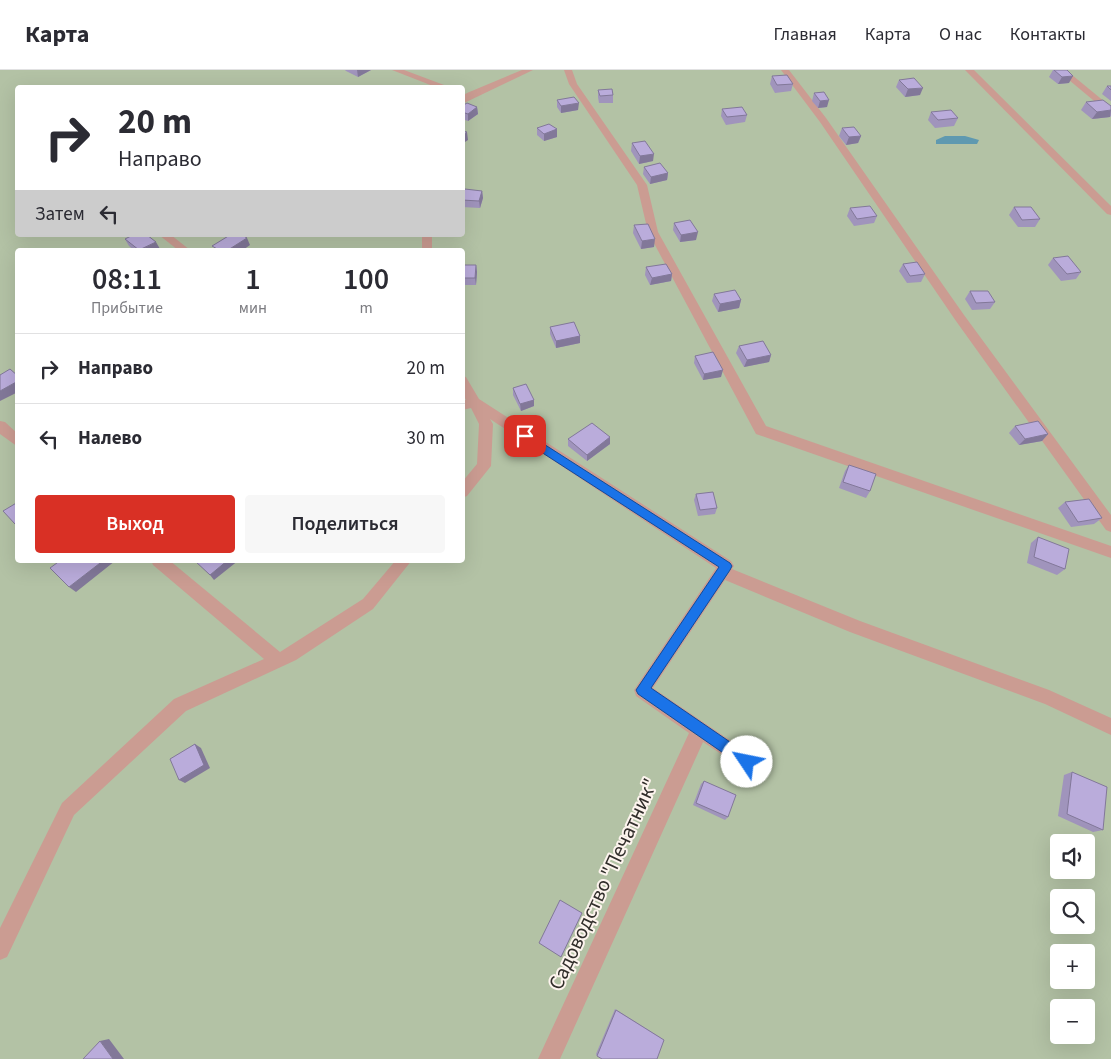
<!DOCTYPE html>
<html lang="ru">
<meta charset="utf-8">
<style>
body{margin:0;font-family:"Source Sans 3",sans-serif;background:#f7f7f7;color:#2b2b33;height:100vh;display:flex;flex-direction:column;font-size:19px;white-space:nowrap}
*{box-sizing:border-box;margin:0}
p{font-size:16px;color:#7c7c81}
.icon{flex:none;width:28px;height:28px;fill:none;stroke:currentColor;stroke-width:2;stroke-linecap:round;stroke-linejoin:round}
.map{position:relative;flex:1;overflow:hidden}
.details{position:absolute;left:15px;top:178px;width:450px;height:315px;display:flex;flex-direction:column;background:#fff;border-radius:5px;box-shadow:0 5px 20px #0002}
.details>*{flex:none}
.banner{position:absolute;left:15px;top:15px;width:450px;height:152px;border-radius:5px;box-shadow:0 5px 20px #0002;background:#fff;color:#2b2b33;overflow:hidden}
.tools{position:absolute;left:1050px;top:764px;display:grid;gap:10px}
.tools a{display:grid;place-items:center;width:45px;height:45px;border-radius:5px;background:#fff;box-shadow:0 5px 20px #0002;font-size:25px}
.pin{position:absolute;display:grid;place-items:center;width:42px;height:42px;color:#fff;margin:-21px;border-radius:10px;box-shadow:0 2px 8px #0006}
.me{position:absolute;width:55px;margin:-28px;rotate:304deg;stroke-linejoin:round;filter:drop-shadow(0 0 4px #0008)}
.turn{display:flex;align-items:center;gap:18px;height:105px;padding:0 20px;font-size:22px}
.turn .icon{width:65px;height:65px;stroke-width:2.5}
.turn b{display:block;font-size:35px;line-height:42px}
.then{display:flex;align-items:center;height:48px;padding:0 20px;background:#0003;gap:10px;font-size:19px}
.eta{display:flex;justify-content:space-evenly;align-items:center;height:85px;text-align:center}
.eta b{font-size:30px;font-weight:600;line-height:35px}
.primary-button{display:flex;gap:10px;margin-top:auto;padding:10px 20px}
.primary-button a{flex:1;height:58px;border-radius:5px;background:#d93025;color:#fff;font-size:20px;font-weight:600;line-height:58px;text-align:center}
.primary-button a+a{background:#f7f7f7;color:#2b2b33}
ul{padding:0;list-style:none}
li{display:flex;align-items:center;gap:15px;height:70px;padding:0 20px;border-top:1px solid #e1e1e2}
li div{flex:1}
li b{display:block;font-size:19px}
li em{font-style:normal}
header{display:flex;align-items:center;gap:30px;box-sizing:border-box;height:70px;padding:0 25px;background:#fff;border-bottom:1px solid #e1e1e2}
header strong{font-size:24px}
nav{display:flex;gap:28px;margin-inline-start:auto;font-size:18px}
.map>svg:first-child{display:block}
</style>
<header>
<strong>Карта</strong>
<nav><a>Главная</a><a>Карта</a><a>О нас</a><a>Контакты</a></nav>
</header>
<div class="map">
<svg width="1111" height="989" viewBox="0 0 1111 989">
<rect width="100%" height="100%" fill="#f0e7e1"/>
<path fill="#b3c2a5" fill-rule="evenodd" d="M0,0H1111V989H0ZM18,18H462V165H18ZM18,180H462V490H18ZM1059,772H1086V800H1059ZM1059,828H1086V855H1059ZM1059,882H1086V910H1059ZM1059,938H1086V965H1059Z"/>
<polygon fill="#5f99b0" points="945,66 965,66 979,70 977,74 936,74 936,70"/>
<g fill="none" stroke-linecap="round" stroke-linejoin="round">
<g fill="#cb9c92" fill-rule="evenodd">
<polygon points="392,0 404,0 452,18 438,18"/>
<polygon points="522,0 533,0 462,34 462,26 467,23"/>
<polygon points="564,0 572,0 577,14 647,115 658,162 766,356 1111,476 1111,488 756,364 648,162 637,115 569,14"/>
<polygon points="781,0 789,0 826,48 964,245 1111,445 1111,462 1106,460 956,251 820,52"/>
<polygon points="965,0 974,0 1111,136 1111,145 1107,144"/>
<polygon points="1057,0 1066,0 1111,37 1111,45"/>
<polygon points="159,165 171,165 190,180 178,180"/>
<rect x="422" y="165" width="10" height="15"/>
<polygon points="462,306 466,307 479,329 731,491 734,496 732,499 860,551 1049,620 1111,648 1111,665 1045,634 850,562 725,510 653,618 753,686 756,692 753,698 747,701 703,672 560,989 538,989 689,663 636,626 634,620 716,498 490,349 493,354 491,396 467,426 462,428 462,412 477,394 479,354 471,338 462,340 462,330 466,330 462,323"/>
<polygon points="0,351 5,352 18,364 18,377 0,364"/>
<polygon points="151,490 169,490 280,582 363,529 396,490 412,490 373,539 296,590 186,641 74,745 7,887 0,890 0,858 62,733 174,629 264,589 153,495"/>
</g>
</g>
<g fill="#a094bc">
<polygon points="345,0 371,0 358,7 346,1"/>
<polygon points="1053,0 1067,0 1069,13 1058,14 1049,7"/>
<polygon points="772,6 793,14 791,21 775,23 770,14"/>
<polygon points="899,10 920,25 905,27 896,17"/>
<polygon points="1107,16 1111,16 1111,31 1102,24"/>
<polygon points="598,20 613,25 613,33 599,33 598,27"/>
<polygon points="814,23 827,37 818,38 812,31"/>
<polygon points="557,30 578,40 561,43 557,37"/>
<polygon points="1086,32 1111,36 1111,46 1110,47 1092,49 1081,40"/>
<polygon points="462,36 477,37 478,44 468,51 462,49"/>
<polygon points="722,39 747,45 745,52 726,55 721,46"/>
<polygon points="931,42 958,48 954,56 935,58 928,50"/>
<polygon points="537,58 557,59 557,67 544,71 537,65"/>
<polygon points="842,58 861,66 858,73 846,75 839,66"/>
<polygon points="632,73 653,91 639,94 631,81"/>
<polygon points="644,97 668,103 667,110 650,114 643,104"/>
<polygon points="482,121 483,128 480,138 462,137 462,125"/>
<polygon points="1014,137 1040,149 1035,157 1018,157 1009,145"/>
<polygon points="850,138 877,146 874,153 854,156 847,146"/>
<polygon points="674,153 696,170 680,172 673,160"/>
<polygon points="634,155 654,177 641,179 633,163"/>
<polygon points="125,169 160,179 158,180 134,180 129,176"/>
<polygon points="1053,188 1081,202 1076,209 1061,211 1048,195"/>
<polygon points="903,194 925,204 921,212 907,213 899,201"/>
<polygon points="462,195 476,195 477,202 476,215 462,215"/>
<polygon points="646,197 672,204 671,211 650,215 645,205"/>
<polygon points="970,221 995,232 990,239 972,240 965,229"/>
<polygon points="714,224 741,230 739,238 718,242 712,231"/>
<polygon points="550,257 580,266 580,273 556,278 550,264"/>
<polygon points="739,276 771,285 769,292 744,297 736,283"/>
<polygon points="695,286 721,307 703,310 694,293"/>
<polygon points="513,318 534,330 534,336 521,341 513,325"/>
<polygon points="1015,356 1048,364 1042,371 1019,375 1009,363"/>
<polygon points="610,367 610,374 587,391 568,376 568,369"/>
<polygon points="849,395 870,421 866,428 839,418 845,401"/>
<polygon points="696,424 717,438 715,444 698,446 694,430"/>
<polygon points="1065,432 1102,448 1094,454 1071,457 1058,438"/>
<polygon points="1038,467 1065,499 1057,505 1027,493 1031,473"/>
<polygon points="1072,702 1103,760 1093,762 1058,746 1064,705"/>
<polygon points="704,711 728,747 725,750 693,735 701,714"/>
<polygon points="615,939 661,968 597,986 596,984"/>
</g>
<g fill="#827899">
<polygon points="357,0 371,0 358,7"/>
<polygon points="1073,6 1069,13 1058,14 1062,7"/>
<polygon points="923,18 920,25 905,27 908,19"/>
<polygon points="829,30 827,37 818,38 820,31"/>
<polygon points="579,33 578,40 561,43 561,36"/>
<polygon points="477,37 478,44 468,51 468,44"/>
<polygon points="1111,40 1110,47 1092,49 1097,42"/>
<polygon points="557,59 557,67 544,71 544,64"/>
<polygon points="467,62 468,70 462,74 462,66"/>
<polygon points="861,66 858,73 846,75 849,67"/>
<polygon points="654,84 653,91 639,94 640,86"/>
<polygon points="668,103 667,110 650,114 651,107"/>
<polygon points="482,121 483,128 480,138 479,131"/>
<polygon points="698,162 696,170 680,172 681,165"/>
<polygon points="247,168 250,175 243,180 228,180"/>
<polygon points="655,169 654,177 641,179 642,171"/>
<polygon points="156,172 160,179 158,180 140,180"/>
<polygon points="476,195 477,202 476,215 475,208"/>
<polygon points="672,204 671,211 650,215 652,208"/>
<polygon points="741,230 739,238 718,242 720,234"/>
<polygon points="580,266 580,273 556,278 556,271"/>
<polygon points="771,285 769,292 744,297 747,290"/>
<polygon points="723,300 721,307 703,310 704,304"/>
<polygon points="18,311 18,322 0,331 0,321"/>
<polygon points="534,330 534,336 521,341 520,334"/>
<polygon points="1048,364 1042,371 1019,375 1025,369"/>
<polygon points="610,367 610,374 587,391 587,385"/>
<polygon points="104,490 114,490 115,491 76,522 69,517"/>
<polygon points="228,490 239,490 214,510 210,505"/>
<polygon points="195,674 201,678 210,698 185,713 179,710"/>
<polygon points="109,969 124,989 113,989 100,971"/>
</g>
<g fill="#baacdb" stroke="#827899">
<polygon points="1054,0 1067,0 1073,6 1062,7"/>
<polygon points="787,5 793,14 777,15 772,6"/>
<polygon points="914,8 923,18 908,19 899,10"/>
<polygon points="1107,16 1111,16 1111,20"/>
<polygon points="612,19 613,25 600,26 598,20"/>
<polygon points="824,22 829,30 820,31 814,23"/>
<polygon points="574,27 579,33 561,36 557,30"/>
<polygon points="1103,30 1111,36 1111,40 1097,42 1086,32"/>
<polygon points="467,33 477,37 468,44 462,42 462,36"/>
<polygon points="742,37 747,45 727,47 722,39"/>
<polygon points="951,40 958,48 938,50 931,42"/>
<polygon points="549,54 557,59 544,64 537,58"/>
<polygon points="854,57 861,66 849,67 842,58"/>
<polygon points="462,61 467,62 462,66"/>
<polygon points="645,71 654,84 640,86 632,73"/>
<polygon points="660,93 668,103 651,107 644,97"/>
<polygon points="465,119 482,121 479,131 462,130 462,125"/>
<polygon points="870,136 877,146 857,149 850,138"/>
<polygon points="1014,137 1031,137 1040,149 1022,150"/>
<polygon points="690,150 698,162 681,165 674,153"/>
<polygon points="648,154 655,169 642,171 634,155"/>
<polygon points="133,165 147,165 156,172 139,180 125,169"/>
<polygon points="230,165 242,165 247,168 228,180 219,180 212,176"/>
<polygon points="1068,186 1081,202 1067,204 1053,188"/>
<polygon points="917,192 925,204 910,206 903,194"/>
<polygon points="666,194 672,204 652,208 646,197"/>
<polygon points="462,195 476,195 475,208 462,208"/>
<polygon points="735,220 741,230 720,234 714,224"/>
<polygon points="970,221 988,221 995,232 976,233"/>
<polygon points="574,252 580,266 556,271 550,257"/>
<polygon points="763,271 771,285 747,290 739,276"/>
<polygon points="713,282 723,300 704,304 695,286"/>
<polygon points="10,299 18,306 18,311 0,321 0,305"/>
<polygon points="526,314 534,330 520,334 513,318"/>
<polygon points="1038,351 1048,364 1025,369 1015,356"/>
<polygon points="592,353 610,367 587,385 568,369"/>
<polygon points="849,395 876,404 870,421 843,412"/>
<polygon points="713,422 717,438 700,440 696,424"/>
<polygon points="1089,429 1102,448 1078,452 1065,432"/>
<polygon points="18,432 18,452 15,454 3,441"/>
<polygon points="1038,467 1069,479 1065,499 1034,487"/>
<polygon points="61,490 104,490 69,517 50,498"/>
<polygon points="194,490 228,490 210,505"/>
<polygon points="195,674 204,695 179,710 170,689"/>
<polygon points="1072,702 1107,717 1103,760 1067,744"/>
<polygon points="704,711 736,725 728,747 696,733"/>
<polygon points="560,830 582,843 561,887 539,873"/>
<polygon points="616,940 664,970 657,989 602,989 597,986"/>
<polygon points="100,971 113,989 83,989"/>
</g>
<polygon fill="#1a73e8" stroke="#114b97" points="525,362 730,493 732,496 730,500 651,618 752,687 754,692 752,696 747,698 742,696 638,624 636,620 719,497 521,369 521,363"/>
<g text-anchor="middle" stroke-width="4" stroke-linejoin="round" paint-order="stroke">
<g font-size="21" fill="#312e2b" stroke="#fdf4ee">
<text transform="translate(603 814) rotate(-65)" y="7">Садоводство "Печатник"</text>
</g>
</g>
</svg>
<div class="tools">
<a><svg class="icon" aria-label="sound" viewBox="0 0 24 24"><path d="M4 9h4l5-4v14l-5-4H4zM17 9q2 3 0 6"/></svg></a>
<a><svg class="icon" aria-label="search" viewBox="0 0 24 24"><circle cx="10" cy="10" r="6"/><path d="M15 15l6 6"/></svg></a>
<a>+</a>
<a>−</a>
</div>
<div class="pin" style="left:525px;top:366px;background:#d93025"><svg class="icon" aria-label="arrive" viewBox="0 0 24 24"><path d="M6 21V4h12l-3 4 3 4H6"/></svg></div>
<svg class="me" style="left:747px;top:692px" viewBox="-20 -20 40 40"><circle r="19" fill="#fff"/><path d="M0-13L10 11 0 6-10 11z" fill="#1a73e8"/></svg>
<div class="banner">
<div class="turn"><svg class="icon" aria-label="right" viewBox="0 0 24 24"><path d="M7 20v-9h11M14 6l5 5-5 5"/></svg><div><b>20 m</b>Направо</div></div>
<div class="then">Затем<svg class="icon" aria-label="left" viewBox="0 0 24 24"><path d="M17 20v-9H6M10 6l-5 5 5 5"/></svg></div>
</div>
<section class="details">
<div class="eta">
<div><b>08:11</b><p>Прибытие</p></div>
<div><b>1</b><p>мин</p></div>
<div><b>100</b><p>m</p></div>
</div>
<ul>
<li><svg class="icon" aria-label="right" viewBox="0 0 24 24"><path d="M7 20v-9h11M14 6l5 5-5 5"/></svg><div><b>Направо</b></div><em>20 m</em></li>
<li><svg class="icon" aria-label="left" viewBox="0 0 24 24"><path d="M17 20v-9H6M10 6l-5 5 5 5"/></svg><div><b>Налево</b></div><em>30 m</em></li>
</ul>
<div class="primary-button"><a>Выход</a><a>Поделиться</a></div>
</section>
</div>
